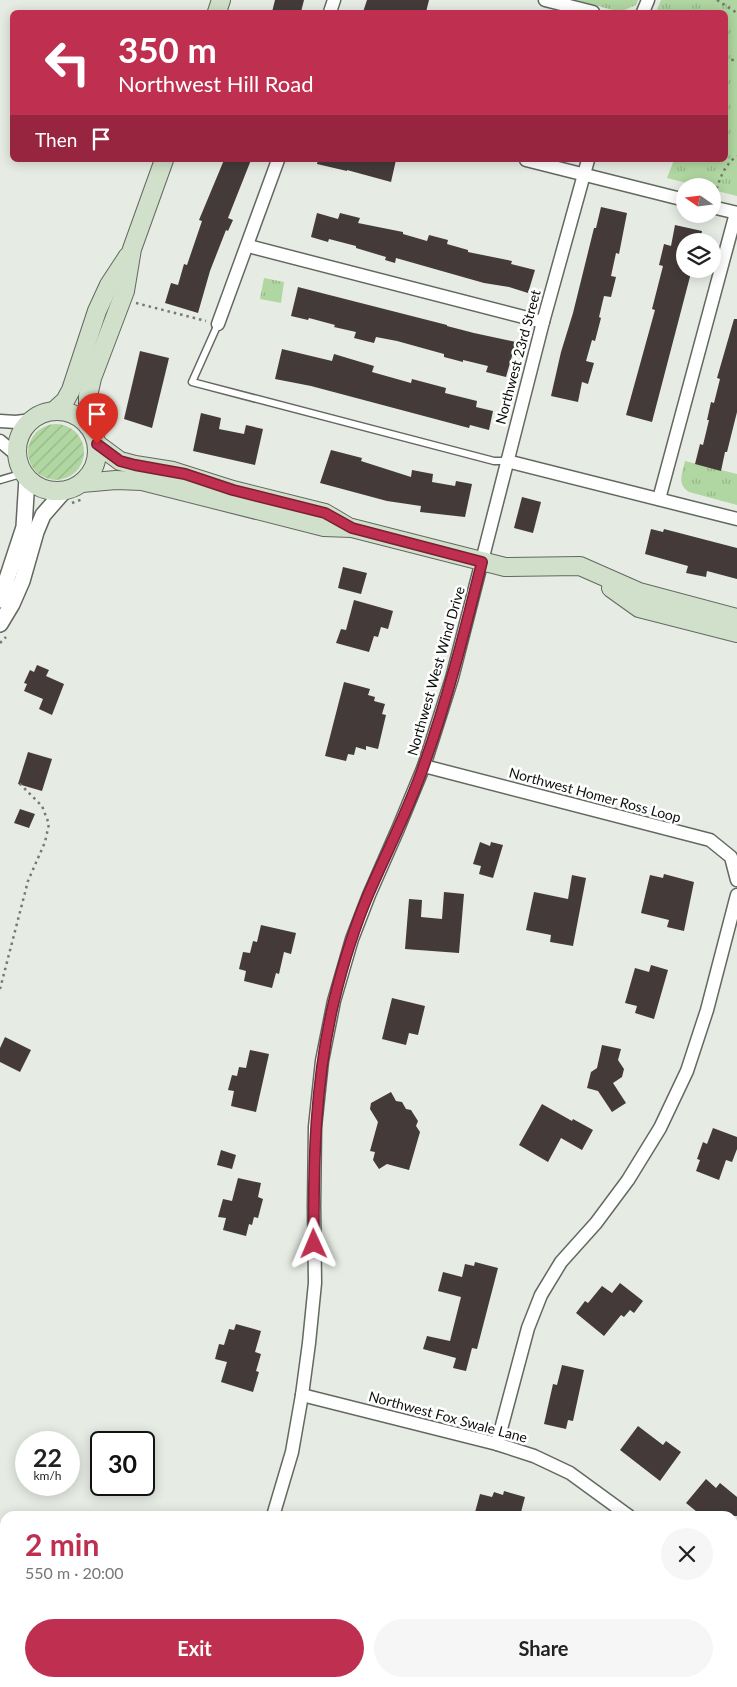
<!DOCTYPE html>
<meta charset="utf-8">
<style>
body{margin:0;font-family:Lato,sans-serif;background:#f6f6f6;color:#222;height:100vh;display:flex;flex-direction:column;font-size:19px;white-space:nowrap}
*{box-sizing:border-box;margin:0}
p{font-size:16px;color:#767676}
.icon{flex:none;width:28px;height:28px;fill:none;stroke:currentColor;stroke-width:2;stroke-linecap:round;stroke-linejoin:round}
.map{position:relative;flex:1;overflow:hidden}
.drawer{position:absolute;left:0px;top:1511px;width:738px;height:176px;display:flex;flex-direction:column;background:#fff;border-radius:15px 15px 0 0;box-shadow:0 2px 12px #0003}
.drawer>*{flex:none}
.banner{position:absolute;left:10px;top:10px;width:718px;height:152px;border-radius:8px;box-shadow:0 2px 12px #0003;background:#bf2f50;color:#fff;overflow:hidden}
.needle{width:32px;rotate:284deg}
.buttons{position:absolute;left:676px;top:178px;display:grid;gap:10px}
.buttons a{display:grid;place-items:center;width:45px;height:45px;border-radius:50%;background:#fff;box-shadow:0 2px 12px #0003;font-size:25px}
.speed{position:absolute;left:15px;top:1431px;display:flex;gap:10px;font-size:25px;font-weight:700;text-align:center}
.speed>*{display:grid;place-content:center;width:65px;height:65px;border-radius:50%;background:#fff;box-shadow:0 2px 12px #0003;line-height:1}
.speed small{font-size:12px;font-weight:400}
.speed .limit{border:2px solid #111;border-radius:8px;background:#fff;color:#111}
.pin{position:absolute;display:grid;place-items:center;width:42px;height:42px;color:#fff;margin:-51px -21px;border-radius:50% 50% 50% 0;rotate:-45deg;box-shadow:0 0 5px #0007}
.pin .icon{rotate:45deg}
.me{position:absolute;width:55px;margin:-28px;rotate:359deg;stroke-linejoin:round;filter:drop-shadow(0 0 4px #0008)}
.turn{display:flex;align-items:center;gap:18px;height:105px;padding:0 25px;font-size:22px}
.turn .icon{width:65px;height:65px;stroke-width:2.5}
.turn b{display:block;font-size:35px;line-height:42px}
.then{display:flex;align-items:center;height:48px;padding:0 25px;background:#0003;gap:10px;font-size:19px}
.round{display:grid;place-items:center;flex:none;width:52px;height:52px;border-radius:26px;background:#f6f6f6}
.head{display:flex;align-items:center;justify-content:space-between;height:85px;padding:0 25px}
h1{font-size:30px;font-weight:700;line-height:38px;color:#bf2f50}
.action{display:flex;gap:10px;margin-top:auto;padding:10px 25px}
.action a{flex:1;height:58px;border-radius:30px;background:#bf2f50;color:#fff;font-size:20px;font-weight:700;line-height:58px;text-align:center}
.action a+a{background:#f6f6f6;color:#222}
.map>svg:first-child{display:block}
</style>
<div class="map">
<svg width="737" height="1687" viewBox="0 0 737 1687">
<defs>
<pattern id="park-tufts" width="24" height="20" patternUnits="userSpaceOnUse" patternTransform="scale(1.25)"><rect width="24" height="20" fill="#b0d6a1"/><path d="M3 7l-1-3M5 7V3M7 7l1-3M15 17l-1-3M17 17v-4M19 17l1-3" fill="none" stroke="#96b689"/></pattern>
<pattern id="garden-furrows" width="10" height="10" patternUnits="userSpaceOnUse" patternTransform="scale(1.25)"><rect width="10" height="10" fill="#b0d6a1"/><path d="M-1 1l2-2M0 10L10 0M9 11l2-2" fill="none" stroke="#96b689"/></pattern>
</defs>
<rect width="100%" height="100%" fill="#e6ece3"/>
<g fill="url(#park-tufts)">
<polygon points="576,0 638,0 636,5 620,12"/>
<polygon points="661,0 737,0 737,196 713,190 712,186 698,186 667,178 674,160 725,160 725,12 659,12 657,9"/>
<polygon points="264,278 284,282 281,303 260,299"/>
<path d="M685,461L737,474V505L689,492C677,484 682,474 685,461Z"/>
</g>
<circle fill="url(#garden-furrows)" cx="56" cy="452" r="28"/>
<g fill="#443a3a">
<polygon points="275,0 304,0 301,12 272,12"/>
<polygon points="367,0 429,0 426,12 363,12"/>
<polygon points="224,160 251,160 228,218 233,220 228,231 226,230 210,271 198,313 165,303 171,283 178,285 184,264 187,265 202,221 199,220"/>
<polygon points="318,160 396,160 391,182 347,170 347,171 317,164"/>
<polygon points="601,207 627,213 619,254 616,253 611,276 616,277 611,297 604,296 599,317 601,318 595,341 592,340 586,361 594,363 588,384 582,382 578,402 551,396 561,352 573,313 594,228 596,228"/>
<polygon points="317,213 338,219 340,213 360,218 358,223 403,232 403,234 427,241 429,235 448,240 447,244 468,250 468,252 512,261 511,264 535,270 528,293 509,287 484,283 396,258 395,263 385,260 386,257 356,248 356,246 329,239 328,242 311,237"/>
<polygon points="675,225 702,231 700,241 685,241 685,269 692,269 652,422 626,415 655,310 652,309 663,266 659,265 664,244 671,246"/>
<polygon points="298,287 447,325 447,326 474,333 516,342 506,377 486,372 488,366 463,360 463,362 444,357 444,354 397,341 376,337 374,343 354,338 356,332 334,327 335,325 309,318 308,320 291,316"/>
<polygon points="734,319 737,319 737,412 727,452 725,452 721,471 695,464 700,444 703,445 709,420 707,420 711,402 714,403 720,379 717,378"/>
<polygon points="282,349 332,361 334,354 374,366 372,372 411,383 412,379 446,388 445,393 477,401 476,407 493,411 489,430 470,425 469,428 311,386 275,379"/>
<polygon points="140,351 169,358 152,428 124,419"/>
<polygon points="201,413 221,418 219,429 244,434 246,425 263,429 255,465 193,451"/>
<polygon points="331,450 362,458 361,461 411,477 412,470 433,474 432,482 455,486 456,481 472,484 465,517 420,512 421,506 387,501 320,483"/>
<polygon points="522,497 541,502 533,533 514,528"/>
<polygon points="651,529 663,532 664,529 737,548 737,579 707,571 706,577 686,573 688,566 645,554"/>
<polygon points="343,567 367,573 361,594 338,588"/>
<polygon points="354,600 393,611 388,629 381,627 378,637 374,636 369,652 336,643 341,629 346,630"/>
<polygon points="37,665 49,670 46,676 64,684 52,715 39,709 43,699 24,691 27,684 24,683 30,670 34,672"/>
<polygon points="344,682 370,689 368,695 375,697 374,701 385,704 382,714 386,715 378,749 366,746 366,750 356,747 354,755 348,754 346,761 325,756"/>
<polygon points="28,752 52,759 42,791 18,784"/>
<polygon points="20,809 35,814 29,828 14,823"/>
<polygon points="480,842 490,846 491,842 503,845 493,878 479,874 481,866 473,864"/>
<polygon points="664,874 694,882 684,931 667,927 669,920 641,913 650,875 663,878"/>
<polygon points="572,875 586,878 573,946 550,942 551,935 526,930 534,892 568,899"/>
<polygon points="444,892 464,894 459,953 405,949 409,899 422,900 421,917 442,919"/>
<polygon points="261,925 296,933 291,954 284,952 279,974 276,973 272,988 244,981 246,971 239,969 243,952 250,953 253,941 257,942"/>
<polygon points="651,965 668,970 654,1019 635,1013 637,1006 625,1003 635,968 649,972"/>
<polygon points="392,998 425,1006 418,1035 409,1033 406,1045 382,1039"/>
<polygon points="5,1037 31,1050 20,1072 0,1062 0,1048"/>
<polygon points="602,1045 621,1049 618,1060 624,1069 622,1077 613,1083 626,1103 612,1112 598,1091 587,1088 591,1072 597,1068"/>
<polygon points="250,1050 269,1054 256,1112 231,1106 234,1091 228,1090 232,1075 237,1076 239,1067 246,1068"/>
<polygon points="391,1092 396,1101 402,1102 406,1109 411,1110 418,1121 416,1126 420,1132 409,1170 387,1164 379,1169 373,1160 375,1152 370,1151 378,1122 370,1109 371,1103"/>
<polygon points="542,1104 572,1121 573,1119 593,1130 582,1150 561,1138 548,1162 519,1145"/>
<polygon points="713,1128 737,1137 737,1149 732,1162 726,1160 719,1180 696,1171 700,1160 697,1159 703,1142 707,1144"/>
<polygon points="221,1150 236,1155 232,1169 217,1165"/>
<polygon points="238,1178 261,1183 258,1197 263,1199 258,1218 254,1217 252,1225 249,1224 246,1236 223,1230 226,1218 218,1217 223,1199 232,1201"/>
<polygon points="475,1262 498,1268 477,1349 472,1348 466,1371 453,1368 456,1358 423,1349 427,1336 450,1341 461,1297 438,1291 443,1272 462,1277 465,1264 474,1266"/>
<polygon points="620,1283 643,1301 634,1313 630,1310 624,1317 621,1315 604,1336 576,1313 585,1301 588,1303 602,1286 612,1293"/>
<polygon points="236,1324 261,1331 255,1352 261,1354 256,1371 259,1372 253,1392 221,1382 227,1362 215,1359 219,1344 224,1345 229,1329 234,1330"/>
<polygon points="562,1365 584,1370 573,1421 568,1420 566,1429 544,1424 553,1384 557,1385"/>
<polygon points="638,1426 663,1445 666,1441 681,1452 660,1481 620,1450"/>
<polygon points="706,1479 716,1488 720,1483 737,1497 737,1516 702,1516 686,1503"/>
<polygon points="504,1491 525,1497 520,1516 474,1516 480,1494 492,1497 494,1492 503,1495"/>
</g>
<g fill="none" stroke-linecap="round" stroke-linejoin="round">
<g stroke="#636961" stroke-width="9">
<g id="service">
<polyline points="218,324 192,382 494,461 507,461"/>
<polyline points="0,480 24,473"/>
</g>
</g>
<g stroke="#636961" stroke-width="15">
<g id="minor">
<polyline points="545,0 593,12"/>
<polyline points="330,12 334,0"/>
<polyline points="643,12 648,0"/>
<polyline points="526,160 685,200"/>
<polyline points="712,207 737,213"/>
<polyline points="248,246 543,322"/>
<polyline points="218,324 278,160"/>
<polyline points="0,421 16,422 32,420"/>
<polyline points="0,441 18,456"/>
<polyline points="507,461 737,519"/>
<polyline points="659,499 736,213"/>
<polyline points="424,766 710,840 731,857 737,880"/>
<polyline points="302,1395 497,1444 534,1456 570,1473 629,1516"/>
<polyline points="497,1444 528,1328 541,1295 561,1262 596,1223 628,1180 660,1128 687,1071 707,1010 737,895"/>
<polyline points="273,1516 292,1452 302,1395 309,1343 315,1283 314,1206 315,1127 322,1061 334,1001 352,939 369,895 398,829 424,766 452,678 543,322 588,160"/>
<polyline points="732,1604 737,1608"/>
<polyline points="200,1687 202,1682"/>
</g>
</g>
<g stroke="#636961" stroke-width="18">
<g id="tertiary">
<polyline points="0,600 24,527 27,478"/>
<polyline points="0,624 12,604 22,581 36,532 43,515 64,491"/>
</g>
</g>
<g stroke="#636961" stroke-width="20">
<g id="secondary">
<polyline points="217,12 221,0"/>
<polyline points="54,411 65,401 71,390 97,311 109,285 128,256"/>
<circle cx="57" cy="451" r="40"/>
<polyline points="88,426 88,396 92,378 125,291 132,249 164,160"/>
<polyline points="97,444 120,461 135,465 173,471 233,490 325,513 347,526"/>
<polyline points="82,483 116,480 142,481 324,527 352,528 505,567 580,566 639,592 737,618"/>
<polyline points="611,588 639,608 737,633"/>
</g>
</g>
<g stroke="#747973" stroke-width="2.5" stroke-dasharray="2.5 4" stroke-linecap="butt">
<polyline points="717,0 737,13"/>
<polyline points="725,58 737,61"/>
<path d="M715,195C719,180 724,165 737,156"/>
<polyline points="136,303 206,321"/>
<polyline points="72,503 83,499"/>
<polyline points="0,643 6,637"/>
<polyline points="0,989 28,881 45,842 49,824 42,806 18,782"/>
</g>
<use href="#service" stroke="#fff" stroke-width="6"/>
<use href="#minor" stroke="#fff" stroke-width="12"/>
<use href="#tertiary" stroke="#fff" stroke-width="15"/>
<use href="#secondary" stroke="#d0e0ca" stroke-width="18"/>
</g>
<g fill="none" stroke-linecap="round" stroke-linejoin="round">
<g stroke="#7c1f34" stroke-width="12">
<path id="route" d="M97,444L120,461L135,465L185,474L233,490L325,513L352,528L482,562C465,630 448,698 424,765C409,809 387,851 369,893C354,928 343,964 334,1001C315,1081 313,1163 314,1244"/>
</g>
<use href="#route" stroke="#bf2f50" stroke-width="9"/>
</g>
<g text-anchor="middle" stroke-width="5" stroke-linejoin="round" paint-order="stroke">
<g font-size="14" fill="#0a0d0a" stroke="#fff">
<text transform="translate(518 357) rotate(-75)" y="5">Northwest 23rd Street</text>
<text transform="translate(436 671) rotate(-74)" y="5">Northwest West Wind Drive</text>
<text transform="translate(595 795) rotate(15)" y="5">Northwest Homer Ross Loop</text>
<text transform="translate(448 1417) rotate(15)" y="5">Northwest Fox Swale Lane</text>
</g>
</g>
</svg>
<div class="buttons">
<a><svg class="needle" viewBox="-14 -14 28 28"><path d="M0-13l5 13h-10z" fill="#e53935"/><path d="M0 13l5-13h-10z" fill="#767676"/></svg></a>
<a><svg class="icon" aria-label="layers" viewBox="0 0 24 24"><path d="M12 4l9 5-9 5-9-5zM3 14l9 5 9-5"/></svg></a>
</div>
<div class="speed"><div>22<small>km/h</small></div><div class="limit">30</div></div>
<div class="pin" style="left:97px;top:444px;background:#d93025"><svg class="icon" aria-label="arrive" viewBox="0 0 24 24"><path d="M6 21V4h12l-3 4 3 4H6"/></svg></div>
<svg class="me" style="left:314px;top:1244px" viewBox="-20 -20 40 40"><path d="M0-17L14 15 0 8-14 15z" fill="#bf2f50" stroke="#fff" stroke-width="4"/></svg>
<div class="banner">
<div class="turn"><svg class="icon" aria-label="left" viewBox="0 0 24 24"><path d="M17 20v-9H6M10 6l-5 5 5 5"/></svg><div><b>350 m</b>Northwest Hill Road</div></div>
<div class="then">Then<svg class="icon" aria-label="arrive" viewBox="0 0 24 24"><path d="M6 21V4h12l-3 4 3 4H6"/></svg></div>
</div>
<section class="drawer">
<div class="head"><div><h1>2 min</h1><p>550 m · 20:00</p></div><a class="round"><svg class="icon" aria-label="close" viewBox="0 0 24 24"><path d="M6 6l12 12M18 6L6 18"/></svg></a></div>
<div class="action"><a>Exit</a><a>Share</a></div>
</section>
</div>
